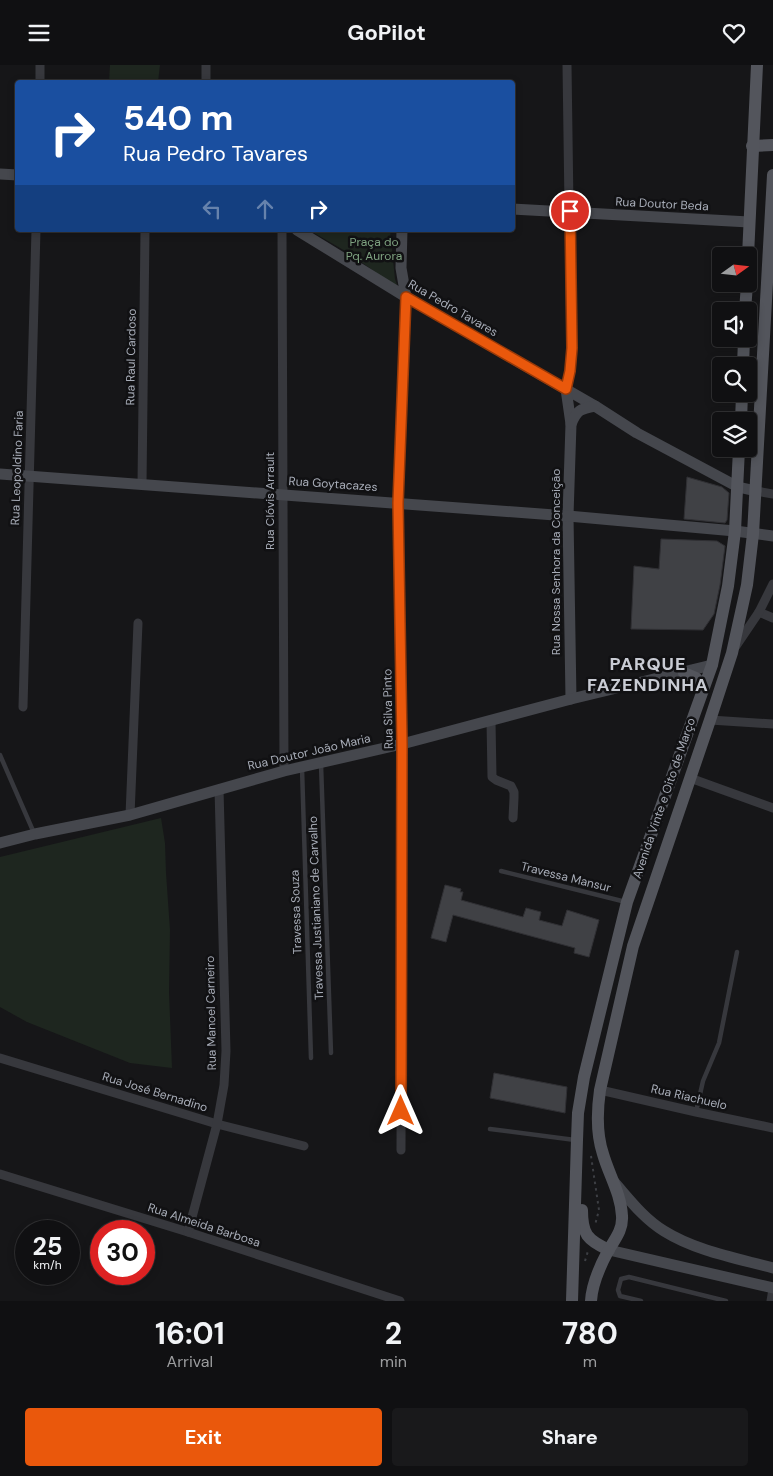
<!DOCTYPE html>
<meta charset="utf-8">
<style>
body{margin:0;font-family:"DM Sans",sans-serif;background:#19191b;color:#f1f3f6;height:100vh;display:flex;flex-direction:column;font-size:19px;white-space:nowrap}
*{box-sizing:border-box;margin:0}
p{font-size:16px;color:#9c9d9f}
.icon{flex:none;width:28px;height:28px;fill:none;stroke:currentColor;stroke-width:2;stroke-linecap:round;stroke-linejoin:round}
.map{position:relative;height:1236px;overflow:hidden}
.panel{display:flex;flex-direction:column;background:#101012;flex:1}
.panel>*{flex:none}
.guide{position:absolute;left:15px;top:15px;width:500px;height:152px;border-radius:5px;box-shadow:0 2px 8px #0003,0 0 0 1px #303032;background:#1a4fa0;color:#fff;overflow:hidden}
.needle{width:32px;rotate:75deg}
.fabs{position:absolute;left:712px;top:182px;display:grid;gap:10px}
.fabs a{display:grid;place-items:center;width:45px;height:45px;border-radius:5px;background:#101012;box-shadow:0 2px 8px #0003,0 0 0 1px #303032;font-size:25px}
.speed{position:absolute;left:15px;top:1155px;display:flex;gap:10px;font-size:25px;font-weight:700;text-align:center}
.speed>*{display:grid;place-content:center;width:65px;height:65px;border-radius:50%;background:#101012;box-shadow:0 2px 8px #0003,0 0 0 1px #303032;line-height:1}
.speed small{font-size:12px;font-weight:400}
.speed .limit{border:8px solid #d22;background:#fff;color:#111}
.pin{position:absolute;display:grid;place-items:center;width:42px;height:42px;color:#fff;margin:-21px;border:2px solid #fff;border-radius:50%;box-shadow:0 1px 5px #0007}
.me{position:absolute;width:55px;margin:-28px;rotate:0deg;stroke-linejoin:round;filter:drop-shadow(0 0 4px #0008)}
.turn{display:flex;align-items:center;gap:18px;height:105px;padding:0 25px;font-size:22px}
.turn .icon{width:65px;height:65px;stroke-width:2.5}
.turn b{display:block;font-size:35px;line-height:42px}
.lanes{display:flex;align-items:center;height:48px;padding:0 25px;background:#0003;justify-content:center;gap:25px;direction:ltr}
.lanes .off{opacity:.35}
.eta{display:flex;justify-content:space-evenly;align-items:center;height:85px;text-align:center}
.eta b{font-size:30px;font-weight:700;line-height:35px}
.button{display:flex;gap:10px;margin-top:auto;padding:10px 25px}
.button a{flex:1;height:58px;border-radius:5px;background:#ea580c;color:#fff;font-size:20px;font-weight:700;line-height:58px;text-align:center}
.button a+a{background:#19191b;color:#f1f3f6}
header{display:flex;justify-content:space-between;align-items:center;height:65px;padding:0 25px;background:#101012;font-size:22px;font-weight:700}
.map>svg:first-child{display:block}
</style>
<header><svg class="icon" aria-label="menu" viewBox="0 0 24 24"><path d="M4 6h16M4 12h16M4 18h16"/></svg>GoPilot<svg class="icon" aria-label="heart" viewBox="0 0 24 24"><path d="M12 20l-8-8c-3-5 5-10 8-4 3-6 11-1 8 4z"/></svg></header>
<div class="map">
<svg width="773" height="1236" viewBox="0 0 773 1236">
<rect width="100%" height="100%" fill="#161618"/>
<g fill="#1e261f">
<polygon points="110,0 160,0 158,17 109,17"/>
<polygon points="309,165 390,165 395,214 398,223 347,187"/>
<polygon points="161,753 165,778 166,808 170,865 169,927 172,1003 130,998 27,957 0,942 0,792"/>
</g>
<g fill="#404145" stroke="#303034">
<polygon points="687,412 722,422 729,428 727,455 725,458 684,454"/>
<polygon points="661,474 717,476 725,481 720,520 714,549 703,565 631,564 634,501 659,504"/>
<polygon points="445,820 461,824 460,827 463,827 461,835 523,852 526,843 541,847 539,855 562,861 567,845 599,855 589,892 574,888 575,883 453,850 446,877 431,873"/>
<polygon points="494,1008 567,1022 565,1048 490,1033"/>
</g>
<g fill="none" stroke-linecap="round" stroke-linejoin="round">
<g stroke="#3d3f44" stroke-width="2" stroke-dasharray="2.5 4" stroke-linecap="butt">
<polyline points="591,1091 599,1145 595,1160"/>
<polyline points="585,1196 588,1186"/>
</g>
<g stroke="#37383d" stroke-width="4.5">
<polyline points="0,690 34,768"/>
<polyline points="321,699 331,988"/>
<polyline points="302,703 311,993"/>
<polyline points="501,806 626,837"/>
<polyline points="696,1047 703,1016 719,978 737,887"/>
<polyline points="490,1064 575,1075"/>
<polyline points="641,1236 620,1231 618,1225 621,1214 629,1212 726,1236"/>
</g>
<g stroke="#37383d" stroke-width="9">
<polyline points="40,18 40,0"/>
<polyline points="206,18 206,0"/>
<polyline points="282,165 284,706"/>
<polyline points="566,324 570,306 571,283 567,0"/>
<polyline points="142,419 145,165"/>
<polyline points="756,426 773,429"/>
<polyline points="759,547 773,553"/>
<polyline points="736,581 759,547 773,519"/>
<polyline points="23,642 36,165"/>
<polyline points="710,655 773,659"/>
<polyline points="491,656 492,712 496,715 511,721 514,727 514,733 513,753"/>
<polyline points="690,713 773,743"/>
<polyline points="130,750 138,558"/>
<polyline points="0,993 217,1059 304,1081"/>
<polyline points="600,1025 696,1047 773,1063"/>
<polyline points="401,1085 402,679 398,438 406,232"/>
<polyline points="0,1109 188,1167 400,1236"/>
<polyline points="188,1167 217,1059 224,1020 226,986 219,724"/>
<polyline points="771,1236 773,1224"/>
</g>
<g stroke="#45474d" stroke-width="11">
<polyline points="0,109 18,110"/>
<polyline points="512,144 749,157"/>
<polyline points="297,165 406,232 595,341 637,368 738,422 756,426"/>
<polyline points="402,165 401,203 406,232"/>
<polyline points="566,324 571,359 568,451 571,634"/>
<path d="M571,359C577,345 580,344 595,341"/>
<polyline points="0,409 568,451 735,466 773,471"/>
<polyline points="0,778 35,769 130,750 284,706 402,679 571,634 712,600"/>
<path d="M614,1117C629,1134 644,1154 664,1166C696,1186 736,1193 773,1203"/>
<polyline points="609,1185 773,1223"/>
</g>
<g stroke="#53555c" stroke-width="12">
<polyline points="752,81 773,80"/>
<polyline points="748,191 757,0"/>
<polyline points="745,246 747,219"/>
<polyline points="743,301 744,274"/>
<polyline points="741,356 742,329"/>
<polyline points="684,608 696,613 703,622"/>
<path d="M582,1145C582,1169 587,1175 609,1185"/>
<polyline points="572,1236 577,1075 578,1048 584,1012 627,837 712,600 728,521 735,466 739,384"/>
<path d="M591,1236C592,1218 600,1201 608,1186C615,1174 623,1165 622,1151C621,1129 609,1110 603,1089C596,1068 597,1046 600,1025L633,881L710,655L732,588L747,520L753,469L773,110"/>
</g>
</g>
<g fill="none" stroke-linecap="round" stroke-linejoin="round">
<g stroke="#983908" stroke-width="12">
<polyline id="route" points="401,1046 402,679 398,438 406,232 566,324 570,306 572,283 570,146"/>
</g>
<use href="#route" stroke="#ea580c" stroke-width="9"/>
</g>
<g text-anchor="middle" stroke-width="5" stroke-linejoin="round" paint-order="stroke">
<g font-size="12" fill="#a8adb8" stroke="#111113">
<text transform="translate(662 139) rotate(3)" y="4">Rua Doutor Beda</text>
<text transform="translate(453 243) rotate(30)" y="4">Rua Pedro Tavares</text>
<text transform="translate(131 292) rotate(-89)" y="4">Rua Raul Cardoso</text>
<text transform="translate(17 403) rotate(-88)" y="4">Rua Leopoldino Faria</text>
<text transform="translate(333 419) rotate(4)" y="4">Rua Goytacazes</text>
<text transform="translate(270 436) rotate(-90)" y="4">Rua Clóvis Arrault</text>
<text transform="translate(556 497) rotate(-90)" y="4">Rua Nossa Senhora da Conceição</text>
<text transform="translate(388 644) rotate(-91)" y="4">Rua Silva Pinto</text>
<text transform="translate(309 687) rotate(-13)" y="4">Rua Doutor João Maria</text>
<text transform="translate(664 733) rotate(-71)" y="4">Avenida Vinte e Oito de Março</text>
<text transform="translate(566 812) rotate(14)" y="4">Travessa Mansur</text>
<text transform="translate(316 843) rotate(-92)" y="4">Travessa Justianiano de Carvalho</text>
<text transform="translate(296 847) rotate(-92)" y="4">Travessa Souza</text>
<text transform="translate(211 948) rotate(-91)" y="4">Rua Manoel Carneiro</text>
<text transform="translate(155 1027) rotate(17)" y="4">Rua José Bernadino</text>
<text transform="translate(689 1032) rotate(13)" y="4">Rua Riachuelo</text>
<text transform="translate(204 1160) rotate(18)" y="4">Rua Almeida Barbosa</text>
</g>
<g font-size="12" fill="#7fa381" stroke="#111113">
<text x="374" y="181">Praça do<tspan x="374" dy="14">Pq. Aurora</tspan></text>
</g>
<g font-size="18" font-weight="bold" letter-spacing="1" fill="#c9ccd4" stroke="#111113">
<text x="648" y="605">PARQUE<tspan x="648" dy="21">FAZENDINHA</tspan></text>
</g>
</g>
</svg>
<div class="fabs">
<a><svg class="needle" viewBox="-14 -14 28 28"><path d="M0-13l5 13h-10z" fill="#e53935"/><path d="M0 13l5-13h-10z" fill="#9c9d9f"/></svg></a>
<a><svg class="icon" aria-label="sound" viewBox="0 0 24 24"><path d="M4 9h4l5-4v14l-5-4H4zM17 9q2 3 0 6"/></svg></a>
<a><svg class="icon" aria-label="search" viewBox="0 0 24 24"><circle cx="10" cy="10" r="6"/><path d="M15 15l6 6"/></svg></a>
<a><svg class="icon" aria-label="layers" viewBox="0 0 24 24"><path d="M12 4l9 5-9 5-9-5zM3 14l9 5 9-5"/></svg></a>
</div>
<div class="speed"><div>25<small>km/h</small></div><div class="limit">30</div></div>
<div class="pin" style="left:570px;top:146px;background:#d93025"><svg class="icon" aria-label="arrive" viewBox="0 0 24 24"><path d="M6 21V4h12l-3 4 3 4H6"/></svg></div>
<svg class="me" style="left:401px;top:1046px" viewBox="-20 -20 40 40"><path d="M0-17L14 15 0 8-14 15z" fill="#ea580c" stroke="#fff" stroke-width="4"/></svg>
<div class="guide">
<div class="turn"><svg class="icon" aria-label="right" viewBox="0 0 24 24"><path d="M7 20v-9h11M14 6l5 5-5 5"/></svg><div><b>540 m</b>Rua Pedro Tavares</div></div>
<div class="lanes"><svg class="icon off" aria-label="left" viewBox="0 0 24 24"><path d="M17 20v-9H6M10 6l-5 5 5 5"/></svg><svg class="icon off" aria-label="ahead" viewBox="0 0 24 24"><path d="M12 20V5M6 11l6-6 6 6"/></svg><svg class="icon" aria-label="right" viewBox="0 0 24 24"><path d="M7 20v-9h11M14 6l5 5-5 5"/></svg></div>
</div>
</div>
<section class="panel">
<div class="eta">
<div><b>16:01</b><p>Arrival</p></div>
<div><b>2</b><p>min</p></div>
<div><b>780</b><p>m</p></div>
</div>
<div class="button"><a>Exit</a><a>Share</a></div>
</section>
